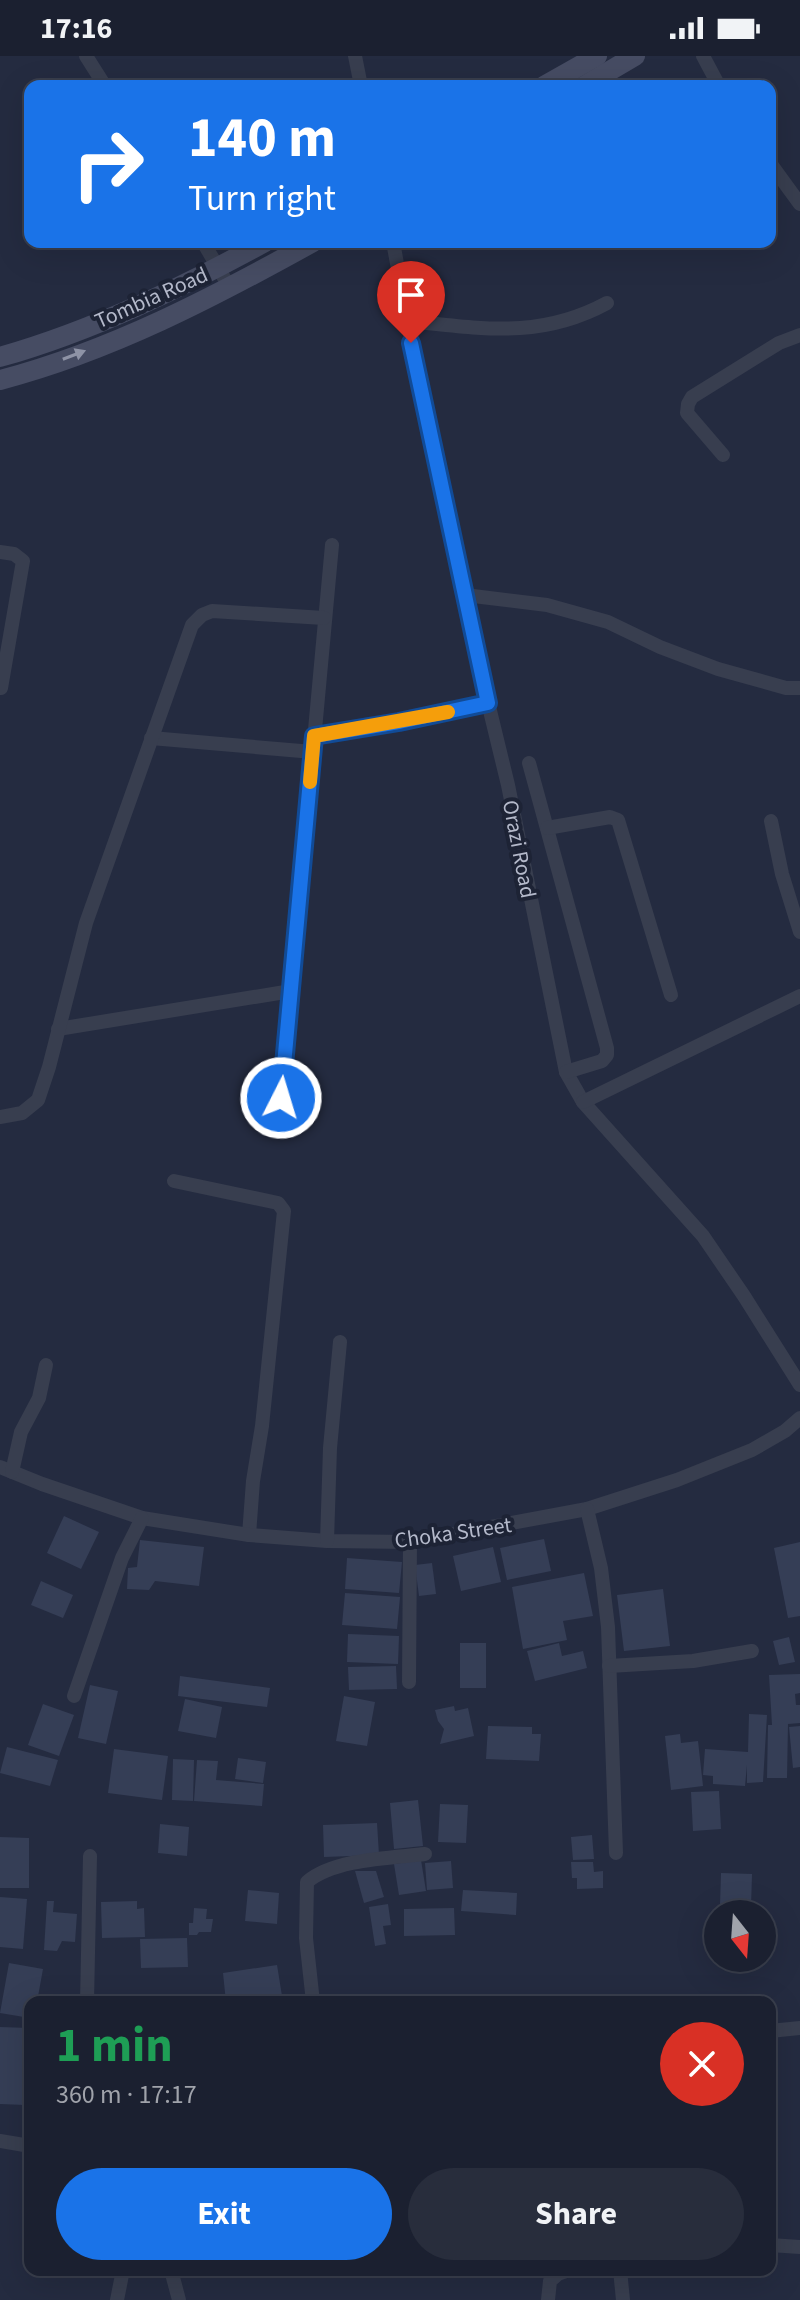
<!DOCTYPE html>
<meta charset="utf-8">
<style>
body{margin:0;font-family:"Source Sans 3",sans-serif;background:#282d3c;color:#f1f3f6;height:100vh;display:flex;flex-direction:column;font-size:30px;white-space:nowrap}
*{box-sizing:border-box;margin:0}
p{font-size:26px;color:#a0a3ab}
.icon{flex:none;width:44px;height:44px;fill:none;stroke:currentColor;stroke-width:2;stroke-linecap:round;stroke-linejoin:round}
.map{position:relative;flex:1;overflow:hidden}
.panel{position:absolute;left:24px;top:1940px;width:752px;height:280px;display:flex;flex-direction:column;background:#1b2030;border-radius:16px;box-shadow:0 8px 32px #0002,0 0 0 2px #393e4c}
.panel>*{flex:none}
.banner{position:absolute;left:24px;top:24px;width:752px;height:168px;border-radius:16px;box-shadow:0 8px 32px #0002,0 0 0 2px #393e4c;background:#1a73e8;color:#fff;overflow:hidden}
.needle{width:52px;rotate:163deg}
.fabs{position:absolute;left:704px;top:1844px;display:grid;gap:16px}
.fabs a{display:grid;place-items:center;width:72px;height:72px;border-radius:50%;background:#1b2030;box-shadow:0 8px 32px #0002,0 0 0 2px #393e4c;font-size:40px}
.pin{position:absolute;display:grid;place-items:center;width:68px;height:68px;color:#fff;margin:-82px -34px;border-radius:50% 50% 50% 0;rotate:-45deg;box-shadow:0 0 8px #0007}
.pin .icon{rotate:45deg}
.me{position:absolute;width:88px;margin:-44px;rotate:5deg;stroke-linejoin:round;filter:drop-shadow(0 0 6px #0008)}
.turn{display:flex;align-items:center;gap:28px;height:168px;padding:0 32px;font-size:36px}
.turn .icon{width:104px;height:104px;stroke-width:2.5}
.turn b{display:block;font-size:56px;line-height:68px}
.round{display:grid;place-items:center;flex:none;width:84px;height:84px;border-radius:42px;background:#282d3c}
.summary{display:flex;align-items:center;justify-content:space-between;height:136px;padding:0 32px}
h1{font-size:48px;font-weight:700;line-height:60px;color:#1e9e55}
.action{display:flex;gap:16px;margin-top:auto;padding:16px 32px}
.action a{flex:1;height:92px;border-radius:48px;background:#1a73e8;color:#fff;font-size:32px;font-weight:700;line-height:92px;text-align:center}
.action a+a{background:#282d3c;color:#f1f3f6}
.status{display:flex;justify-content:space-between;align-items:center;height:56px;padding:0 40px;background:#1b2030;direction:ltr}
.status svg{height:22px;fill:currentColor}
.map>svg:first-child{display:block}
</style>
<div class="status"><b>17:16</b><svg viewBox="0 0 49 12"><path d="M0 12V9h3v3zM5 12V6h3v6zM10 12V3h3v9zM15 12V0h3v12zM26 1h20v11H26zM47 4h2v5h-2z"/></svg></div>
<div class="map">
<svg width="800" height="2244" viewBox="0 0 800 2244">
<rect width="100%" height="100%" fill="#242b40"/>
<g fill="#353e56">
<polygon points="64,1460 99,1476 81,1513 47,1497"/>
<polygon points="544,1483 551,1515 507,1524 500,1492"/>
<polygon points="140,1484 204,1491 199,1530 155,1525 149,1534 127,1533 128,1512 137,1511"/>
<polygon points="800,1486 800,1560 788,1562 774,1492"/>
<polygon points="493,1491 501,1526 461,1535 453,1500"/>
<polygon points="347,1502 402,1506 399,1537 345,1533"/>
<polygon points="432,1507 436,1538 419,1540 415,1509"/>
<polygon points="584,1517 593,1560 563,1565 567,1584 523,1593 512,1531"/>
<polygon points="41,1525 73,1539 63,1562 31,1549"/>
<polygon points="663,1533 670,1590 624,1595 617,1539"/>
<polygon points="345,1537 400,1541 397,1573 342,1569"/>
<polygon points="348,1578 399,1580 398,1608 347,1606"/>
<polygon points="789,1581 795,1606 779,1609 773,1585"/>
<rect x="460" y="1587" width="26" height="45"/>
<polygon points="559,1587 562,1600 583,1595 587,1612 535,1625 527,1595"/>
<polygon points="396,1610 397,1633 349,1634 348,1611"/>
<polygon points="800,1618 800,1637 795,1638 796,1649 800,1649 800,1667 788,1668 787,1722 767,1722 768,1669 772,1669 769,1619"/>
<polygon points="180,1620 270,1632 267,1651 178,1640"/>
<polygon points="90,1629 118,1635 106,1688 78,1682"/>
<polygon points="344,1640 375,1646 367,1690 336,1685"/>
<polygon points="185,1643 222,1651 216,1682 178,1675"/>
<polygon points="43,1648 74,1659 59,1700 28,1689"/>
<polygon points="454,1650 455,1655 468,1652 474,1680 440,1688 444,1673 438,1665 435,1654"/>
<polygon points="749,1658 767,1659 763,1726 747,1727 747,1709 745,1730 713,1728 713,1720 703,1719 705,1693 748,1696"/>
<polygon points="488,1670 532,1671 532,1678 541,1678 539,1705 486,1703"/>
<polygon points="800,1670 800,1711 793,1712 789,1671"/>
<polygon points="680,1678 681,1687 698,1685 703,1730 671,1734 665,1680"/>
<polygon points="7,1691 58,1704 50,1730 0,1717"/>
<polygon points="114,1693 168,1700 162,1744 108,1737"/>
<polygon points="238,1702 266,1706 263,1727 235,1723"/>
<polygon points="173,1703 194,1704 193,1745 172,1744"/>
<polygon points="197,1704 218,1705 216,1724 264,1728 262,1750 194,1745"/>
<polygon points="719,1735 721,1773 693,1775 691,1736"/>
<polygon points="418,1744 423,1790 394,1793 390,1747"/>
<polygon points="440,1748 468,1749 466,1787 438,1786"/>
<polygon points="377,1767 379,1799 324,1801 323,1769"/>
<polygon points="160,1768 189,1771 187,1800 158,1797"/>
<polygon points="592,1779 594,1803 573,1804 571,1781"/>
<polygon points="0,1781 29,1782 29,1832 0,1832"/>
<polygon points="421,1804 426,1835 399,1839 394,1808"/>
<polygon points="451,1805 453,1832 427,1834 425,1807"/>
<polygon points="571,1806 593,1806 594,1816 603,1815 603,1832 577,1833 577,1822 572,1822"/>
<polygon points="355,1815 376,1815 384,1841 364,1847"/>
<polygon points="721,1817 752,1818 751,1851 720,1850"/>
<polygon points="248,1834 279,1837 277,1868 245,1865"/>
<polygon points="463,1834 517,1837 516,1859 461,1855"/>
<polygon points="0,1841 27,1843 23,1893 0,1891"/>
<polygon points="47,1845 54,1845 53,1856 77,1858 75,1886 62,1885 57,1895 44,1894"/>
<polygon points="137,1845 137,1853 144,1852 145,1881 102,1882 101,1846"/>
<polygon points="388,1848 391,1869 383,1870 386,1888 375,1890 369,1851"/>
<polygon points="194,1852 207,1853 206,1863 213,1863 211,1876 199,1876 197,1879 189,1879 189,1867 193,1867"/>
<polygon points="454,1852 455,1879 404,1880 404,1853"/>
<polygon points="187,1882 188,1911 141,1912 140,1883"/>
<polygon points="9,1907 43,1913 37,1946 30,1946 30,1962 0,1957"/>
<polygon points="277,1909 283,1946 226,1946 223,1917"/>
<polygon points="0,1971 29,1972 25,2049 0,2048"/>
</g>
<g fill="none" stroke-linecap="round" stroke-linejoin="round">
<g stroke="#383e4f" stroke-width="14">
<polyline points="86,0 105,30"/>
<polyline points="355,0 361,30"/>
<polyline points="703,0 719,30"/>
<polyline points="770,107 800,148"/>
<polyline points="203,186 230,232"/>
<polyline points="393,186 420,331 476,597 508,729 566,1016 583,1046 703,1180 744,1240 800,1329"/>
<path d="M407,265C480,272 539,284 607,247"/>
<polyline points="723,399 687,357 688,348 692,341 779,287 800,279"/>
<polyline points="0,496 14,498 23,505 1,632"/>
<polyline points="465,539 547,549 608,566 660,591 718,613 786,632 800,632"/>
<polyline points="314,680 399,666 488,647"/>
<polyline points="151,682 313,696"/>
<polyline points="529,707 607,992 607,999 602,1005 566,1016"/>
<polyline points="771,765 782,818 800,876"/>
<polyline points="547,772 610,761 618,764 671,939"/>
<polyline points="58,973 291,935 332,489"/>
<polyline points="281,1042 291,935"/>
<polyline points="583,1046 800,940"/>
<polyline points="0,1061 22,1057 38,1044 49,1011 86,867 192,569 202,559 212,555 324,562"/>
<polyline points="174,1125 278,1147 284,1155 262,1370 253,1425 249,1479"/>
<polyline points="0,1411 42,1428 142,1462 249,1479 327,1485 410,1486 587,1453 677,1424 752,1394 785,1375 800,1362"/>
<polyline points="12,1416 21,1376 39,1342 46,1309"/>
<polyline points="587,1453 601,1512 608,1571 616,1797"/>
<polyline points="327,1485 330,1392 340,1286"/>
<polyline points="609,1610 693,1605 752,1595"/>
<polyline points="409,1626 410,1486"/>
<polyline points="74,1640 122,1502 142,1462"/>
<polyline points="87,1946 90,1800"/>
<path d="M313,1946L306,1882L307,1826C334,1803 391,1802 425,1798"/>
<polyline points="770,1975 800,1972"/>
<polyline points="0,2085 30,2090"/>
<polyline points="770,2189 800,2191"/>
<polyline points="171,2214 179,2244"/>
<polyline points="620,2214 623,2244"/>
<polyline points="117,2244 123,2214"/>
<polyline points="548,2244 550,2225 558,2218 569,2214"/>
</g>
<g stroke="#464c63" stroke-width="20">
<polyline points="544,30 597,0"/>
<polyline points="584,30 635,0"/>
<path d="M0,301C92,275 181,232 265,186"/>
<path d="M0,324C111,295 214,241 313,186"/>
</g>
</g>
<defs><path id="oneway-solid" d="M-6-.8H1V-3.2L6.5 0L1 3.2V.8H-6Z" transform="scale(2)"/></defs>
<use fill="#8e93a6" href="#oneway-solid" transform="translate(74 299) rotate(-21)"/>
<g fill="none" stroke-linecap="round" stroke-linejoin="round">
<g stroke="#114b97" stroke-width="20">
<polyline id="route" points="281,1042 314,680 399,666 488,647 411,287"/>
</g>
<use href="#route" stroke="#1a73e8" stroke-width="14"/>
<polyline stroke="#f59e0b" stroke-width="14" points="310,726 314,680 448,656"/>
</g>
<g text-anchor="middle" stroke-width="8" stroke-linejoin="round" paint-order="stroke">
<g font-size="22" fill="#b4b9ca" stroke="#1d2335">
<text transform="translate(151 241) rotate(-24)" y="8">Tombia Road</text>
<text transform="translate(520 793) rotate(79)" y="8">Orazi Road</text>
<text transform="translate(453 1476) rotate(-8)" y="8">Choka Street</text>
</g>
</g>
</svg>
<div class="fabs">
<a><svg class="needle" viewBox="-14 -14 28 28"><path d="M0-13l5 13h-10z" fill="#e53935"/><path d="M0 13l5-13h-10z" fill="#a0a3ab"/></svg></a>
</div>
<div class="pin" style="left:411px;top:287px;background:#d93025"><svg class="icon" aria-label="arrive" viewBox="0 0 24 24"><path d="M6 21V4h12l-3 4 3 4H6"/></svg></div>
<svg class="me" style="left:281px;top:1042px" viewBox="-20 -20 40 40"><circle r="17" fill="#1a73e8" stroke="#fff" stroke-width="3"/><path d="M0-11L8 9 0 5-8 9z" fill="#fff"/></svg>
<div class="banner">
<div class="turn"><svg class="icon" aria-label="right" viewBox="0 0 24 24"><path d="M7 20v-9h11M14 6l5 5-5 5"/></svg><div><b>140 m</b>Turn right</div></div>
</div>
<section class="panel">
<div class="summary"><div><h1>1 min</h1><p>360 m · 17:17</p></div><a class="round" style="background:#d93025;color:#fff"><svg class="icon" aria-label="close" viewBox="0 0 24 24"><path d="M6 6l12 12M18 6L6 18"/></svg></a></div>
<div class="action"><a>Exit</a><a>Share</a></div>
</section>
</div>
